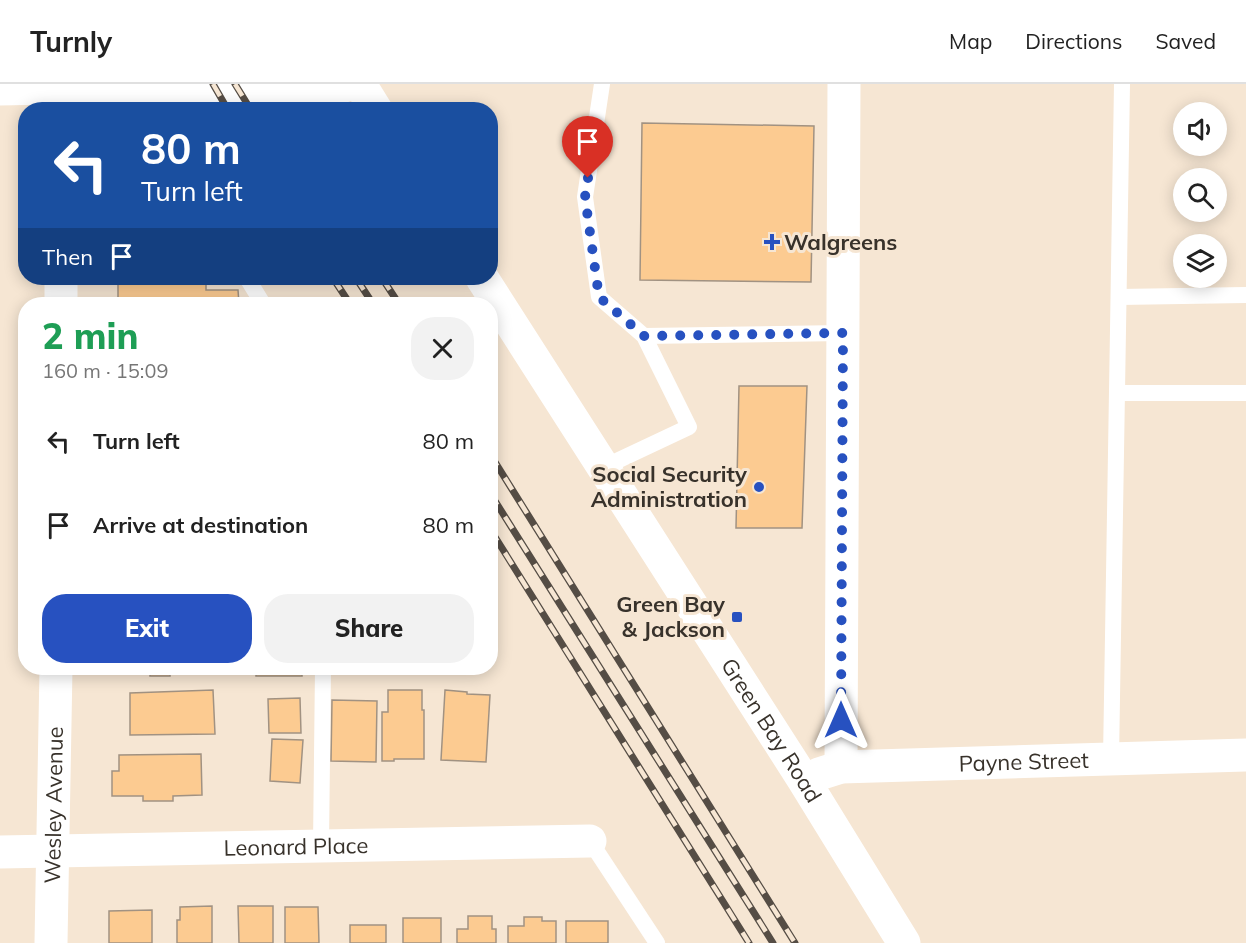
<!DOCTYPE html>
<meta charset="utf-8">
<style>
body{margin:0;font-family:Mulish,sans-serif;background:#f2f2f2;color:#222;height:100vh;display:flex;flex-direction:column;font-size:22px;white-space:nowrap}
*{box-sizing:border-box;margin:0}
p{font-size:20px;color:#767676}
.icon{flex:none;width:33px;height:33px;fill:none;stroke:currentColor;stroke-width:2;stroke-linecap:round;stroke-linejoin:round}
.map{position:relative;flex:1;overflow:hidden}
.sheet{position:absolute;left:18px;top:213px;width:480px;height:378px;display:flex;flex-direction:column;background:#fff;border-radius:24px;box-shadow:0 3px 15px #0003}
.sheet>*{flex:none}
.top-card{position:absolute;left:18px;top:18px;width:480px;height:183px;border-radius:24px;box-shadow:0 3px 15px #0003;background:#1a4fa0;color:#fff;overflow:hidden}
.buttons{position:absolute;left:1173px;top:18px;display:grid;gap:12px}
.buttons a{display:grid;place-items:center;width:54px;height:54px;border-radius:50%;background:#fff;box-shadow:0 3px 15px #0003;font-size:30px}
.pin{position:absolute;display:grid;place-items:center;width:51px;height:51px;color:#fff;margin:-62px -26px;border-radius:50% 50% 50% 0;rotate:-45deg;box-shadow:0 0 6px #0007}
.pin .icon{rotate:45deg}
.me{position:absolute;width:66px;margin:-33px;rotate:0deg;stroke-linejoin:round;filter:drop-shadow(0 0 4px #0008)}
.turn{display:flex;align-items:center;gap:21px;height:126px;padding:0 24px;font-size:27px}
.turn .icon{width:78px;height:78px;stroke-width:2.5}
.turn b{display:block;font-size:42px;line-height:51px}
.then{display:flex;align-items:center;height:57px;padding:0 24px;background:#0003;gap:12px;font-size:22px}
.round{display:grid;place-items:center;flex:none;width:63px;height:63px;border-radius:24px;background:#f2f2f2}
.summary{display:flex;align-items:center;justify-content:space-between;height:102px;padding:0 24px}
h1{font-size:36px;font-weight:800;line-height:45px;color:#1e9e55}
.cta{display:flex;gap:12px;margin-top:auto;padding:12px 24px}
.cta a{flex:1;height:69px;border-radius:24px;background:#2751c0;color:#fff;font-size:24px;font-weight:800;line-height:69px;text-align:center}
.cta a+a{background:#f2f2f2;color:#222}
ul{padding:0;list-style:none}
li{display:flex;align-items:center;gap:18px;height:84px;padding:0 24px}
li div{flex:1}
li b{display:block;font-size:22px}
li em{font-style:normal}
header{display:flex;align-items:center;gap:36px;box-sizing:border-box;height:84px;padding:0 30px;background:#fff;border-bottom:2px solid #e0e0e0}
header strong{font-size:28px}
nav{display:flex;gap:33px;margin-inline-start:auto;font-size:21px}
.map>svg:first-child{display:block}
</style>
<header>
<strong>Turnly</strong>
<nav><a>Map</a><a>Directions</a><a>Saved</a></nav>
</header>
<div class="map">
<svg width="1246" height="859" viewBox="0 0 1246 859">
<rect width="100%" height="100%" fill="#f6e6d3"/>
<g fill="#fccb91" stroke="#a19282" stroke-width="1.5">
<polygon points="642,39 814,42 811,198 640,196"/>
<polygon points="206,194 206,206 238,206 239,220 118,220 118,195"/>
<polygon points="739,302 807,302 802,444 736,444"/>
<polygon points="125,584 189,584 189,587 170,586 170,592 150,592 150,587 125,586"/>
<rect x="256" y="584" width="46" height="8"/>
<polygon points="213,606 215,650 130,651 130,609"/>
<polygon points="388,606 422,606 422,626 424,626 424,675 394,675 394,677 382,677 382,628 388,628"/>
<polygon points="445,606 467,608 467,610 490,611 486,678 441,676"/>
<polygon points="300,614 301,649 269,649 268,615"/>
<polygon points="332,616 377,617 376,678 331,677"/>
<polygon points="272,655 303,656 300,699 270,697"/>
<polygon points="201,670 202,711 173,712 173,717 143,717 143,712 112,712 112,687 119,687 119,671"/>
<polygon points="212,822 212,859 177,859 177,836 180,836 180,823"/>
<polygon points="238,822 273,822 273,859 239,859"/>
<polygon points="285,823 318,823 319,859 285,859"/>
<polygon points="152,826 152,859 109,859 109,827"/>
<polygon points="468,832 492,832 492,845 496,845 496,859 457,859 457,845 468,845"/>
<polygon points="524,833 542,833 542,837 556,837 556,859 508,859 508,842 524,842"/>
<rect x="403" y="834" width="38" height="25"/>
<rect x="566" y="837" width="42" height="22"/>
<rect x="350" y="841" width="36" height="18"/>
</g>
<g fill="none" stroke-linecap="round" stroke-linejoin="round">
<g stroke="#fff" stroke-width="16">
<polyline points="602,0 585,113 599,213 644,252 689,343 604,383"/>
<polyline points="247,194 263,220"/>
<polyline points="1119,213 1246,211"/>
<polyline points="644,252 843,249"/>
<polyline points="1117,309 1246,309"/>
<polyline points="1111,675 1122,0"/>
<polyline points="590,757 657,859"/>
<polyline points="321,762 323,584"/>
</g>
<g stroke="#fff" stroke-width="33">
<polyline points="61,220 61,194"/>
<polyline points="841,683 844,0"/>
<path id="s1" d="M819,690L841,683L1246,671"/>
<path id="s2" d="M0,768L590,757"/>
<path id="s3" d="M51,859L56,584"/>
</g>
<g stroke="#fff" stroke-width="33">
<polyline points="360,0 376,26"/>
<polyline points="0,5 147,2 171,14 316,11 350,0"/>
<path id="s4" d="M482,194L803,695L904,859"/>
</g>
<g stroke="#554d45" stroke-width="7">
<g id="rail">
<polyline points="213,0 228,26"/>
<polyline points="235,0 251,26"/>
<polyline points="333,194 350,220"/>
<polyline points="356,194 373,220"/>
<polyline points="382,194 399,220"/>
<polyline points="490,370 795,859"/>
<polyline points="490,409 773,859"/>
<polyline points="490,445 749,859"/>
</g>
</g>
<use href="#rail" stroke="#f6e6d3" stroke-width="4.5" stroke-dasharray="14" stroke-linecap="butt"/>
</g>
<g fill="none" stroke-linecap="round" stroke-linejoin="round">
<polyline stroke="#2751c0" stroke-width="10" stroke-dasharray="0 18" points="588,94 585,113 599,213 644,252 843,249 841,636"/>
</g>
<g fill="#2751c0" stroke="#f6e6d3" stroke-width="2">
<path d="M769 149h6v6h6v6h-6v6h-6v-6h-6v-6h6z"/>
<circle cx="759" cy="403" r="6"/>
<rect x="731" y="527" width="12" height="12" rx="3"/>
</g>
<g text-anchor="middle" stroke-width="6" stroke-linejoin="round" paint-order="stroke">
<g font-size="22" font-weight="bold" fill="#38322b" stroke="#f6e6d3" text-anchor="end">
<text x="784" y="166" text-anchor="start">Walgreens</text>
<text x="747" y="398">Social Security<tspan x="747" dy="25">Administration</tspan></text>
<text x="725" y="528">Green Bay<tspan x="725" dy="25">&amp; Jackson</tspan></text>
</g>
<g font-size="22" fill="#38322b" stroke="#f6e6d3">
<text dy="8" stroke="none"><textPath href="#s4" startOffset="537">Green Bay Road</textPath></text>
<text dy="8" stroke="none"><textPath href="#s1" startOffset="206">Payne Street</textPath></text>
<text dy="8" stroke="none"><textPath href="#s3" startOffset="138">Wesley Avenue</textPath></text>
<text dy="8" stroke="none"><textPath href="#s2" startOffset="296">Leonard Place</textPath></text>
</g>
</g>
</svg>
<div class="buttons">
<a><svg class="icon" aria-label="sound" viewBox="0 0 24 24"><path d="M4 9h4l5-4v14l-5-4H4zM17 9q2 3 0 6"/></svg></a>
<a><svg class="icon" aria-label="search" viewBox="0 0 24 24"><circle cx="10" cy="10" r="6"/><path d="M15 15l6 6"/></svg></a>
<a><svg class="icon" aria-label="layers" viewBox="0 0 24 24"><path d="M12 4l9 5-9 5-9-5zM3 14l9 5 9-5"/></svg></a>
</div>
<div class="pin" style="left:588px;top:94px;background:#d93025"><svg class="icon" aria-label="arrive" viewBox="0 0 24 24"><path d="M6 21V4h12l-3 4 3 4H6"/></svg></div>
<svg class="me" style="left:841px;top:636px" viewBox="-20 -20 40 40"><path d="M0-17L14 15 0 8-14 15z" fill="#2751c0" stroke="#fff" stroke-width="4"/></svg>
<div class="top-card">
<div class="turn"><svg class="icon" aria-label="left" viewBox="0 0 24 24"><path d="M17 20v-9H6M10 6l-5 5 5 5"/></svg><div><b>80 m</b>Turn left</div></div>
<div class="then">Then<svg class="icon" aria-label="arrive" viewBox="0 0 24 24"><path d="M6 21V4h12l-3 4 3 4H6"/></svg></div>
</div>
<section class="sheet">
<div class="summary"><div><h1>2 min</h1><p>160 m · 15:09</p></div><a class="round"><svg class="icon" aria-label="close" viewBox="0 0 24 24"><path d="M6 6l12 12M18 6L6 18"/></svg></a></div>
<ul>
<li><svg class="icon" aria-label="left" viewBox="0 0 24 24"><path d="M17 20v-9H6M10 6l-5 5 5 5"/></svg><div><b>Turn left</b></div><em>80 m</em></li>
<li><svg class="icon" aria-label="arrive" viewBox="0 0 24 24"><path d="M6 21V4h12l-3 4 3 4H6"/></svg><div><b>Arrive at destination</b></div><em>80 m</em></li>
</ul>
<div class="cta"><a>Exit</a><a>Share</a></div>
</section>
</div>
